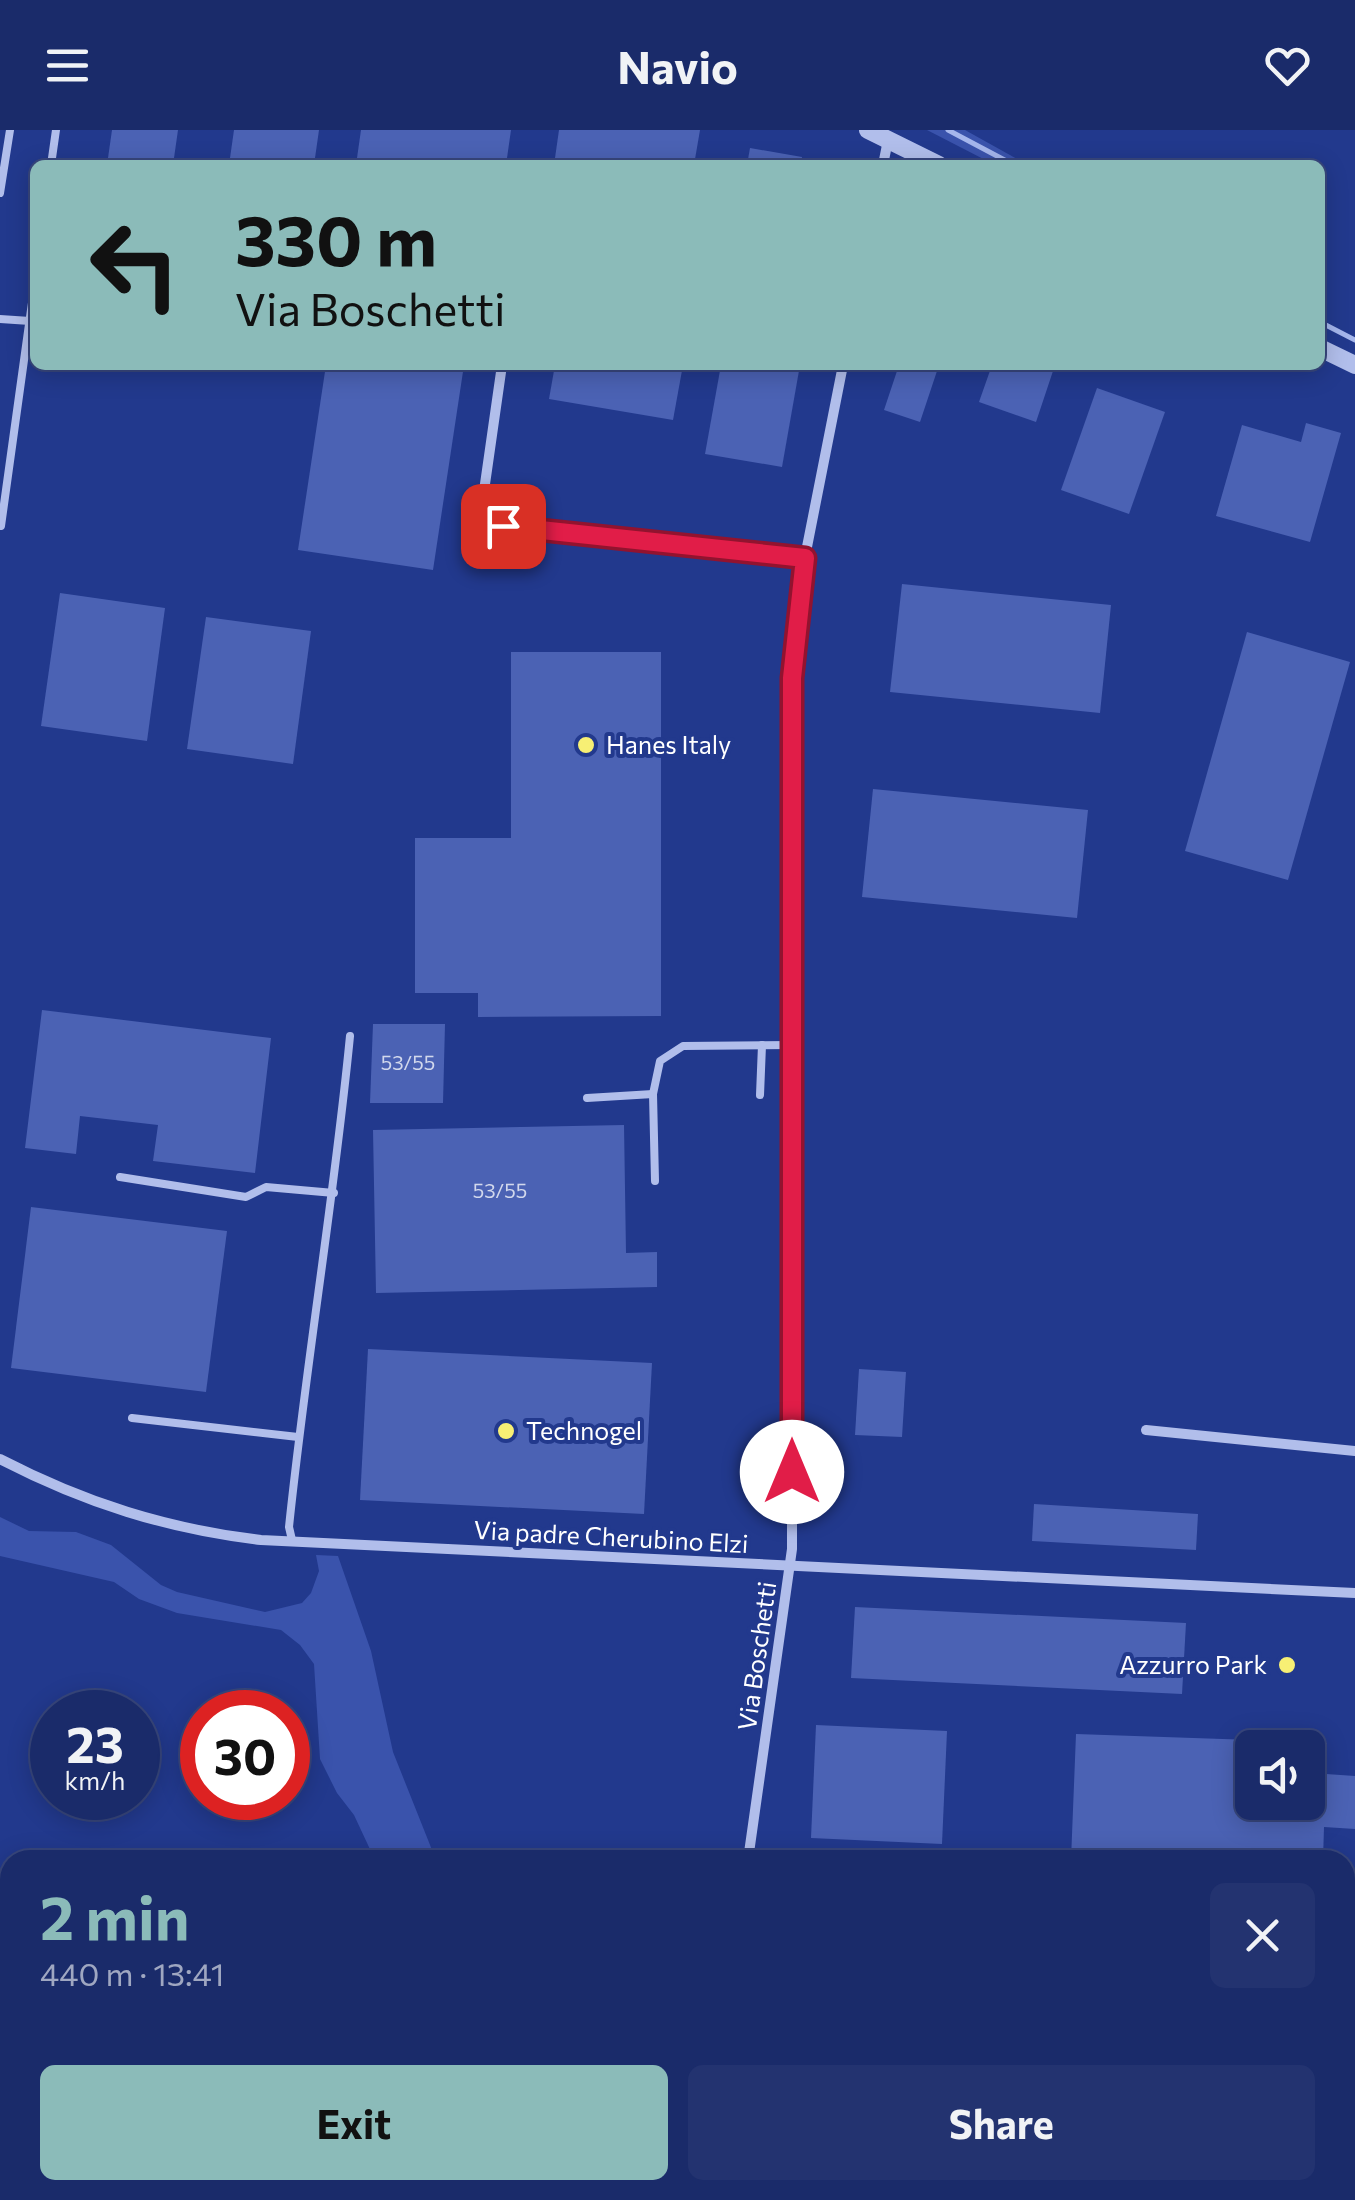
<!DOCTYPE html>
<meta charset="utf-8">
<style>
body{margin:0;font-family:Commissioner,sans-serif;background:#233370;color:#f1f3f6;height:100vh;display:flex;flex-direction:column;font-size:38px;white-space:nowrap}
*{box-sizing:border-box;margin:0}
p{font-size:32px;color:#9fa7c1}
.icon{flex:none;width:55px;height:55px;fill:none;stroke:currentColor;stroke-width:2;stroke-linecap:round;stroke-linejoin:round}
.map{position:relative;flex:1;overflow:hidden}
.sheet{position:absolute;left:0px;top:1720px;width:1355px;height:350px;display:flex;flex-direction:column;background:#1a2b6a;border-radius:30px 30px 0 0;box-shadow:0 5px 25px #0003,0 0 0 2px #38477e}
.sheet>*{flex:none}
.top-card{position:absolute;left:30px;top:30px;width:1295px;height:210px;border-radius:15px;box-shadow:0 5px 25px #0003,0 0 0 2px #38477e;background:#8bbbb9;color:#111;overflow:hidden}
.fabs{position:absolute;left:1235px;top:1600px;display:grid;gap:20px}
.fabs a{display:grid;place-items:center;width:90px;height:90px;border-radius:15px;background:#1a2b6a;box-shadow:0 5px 25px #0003,0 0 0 2px #38477e;font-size:50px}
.speed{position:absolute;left:30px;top:1560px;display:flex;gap:20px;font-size:50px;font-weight:700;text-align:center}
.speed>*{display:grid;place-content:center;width:130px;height:130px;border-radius:50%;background:#1a2b6a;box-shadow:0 5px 25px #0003,0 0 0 2px #38477e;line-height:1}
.speed small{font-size:25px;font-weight:400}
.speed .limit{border:15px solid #d22;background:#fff;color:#111}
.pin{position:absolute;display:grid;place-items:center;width:85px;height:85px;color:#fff;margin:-42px;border-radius:20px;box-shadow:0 5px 15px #0006}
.me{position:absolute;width:110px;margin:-55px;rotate:0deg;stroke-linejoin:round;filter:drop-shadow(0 0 8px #0008)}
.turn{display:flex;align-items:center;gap:35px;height:210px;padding:0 40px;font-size:45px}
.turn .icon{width:130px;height:130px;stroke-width:2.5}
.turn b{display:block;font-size:70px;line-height:85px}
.round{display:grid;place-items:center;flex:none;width:105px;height:105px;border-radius:15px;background:#233370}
.head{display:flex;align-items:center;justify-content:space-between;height:170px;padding:0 40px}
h1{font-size:60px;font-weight:700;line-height:75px;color:#8bbbb9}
.primary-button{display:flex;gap:20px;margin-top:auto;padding:20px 40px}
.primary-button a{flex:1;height:115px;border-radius:15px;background:#8bbbb9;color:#111;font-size:40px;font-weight:700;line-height:115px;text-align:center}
.primary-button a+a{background:#233370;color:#f1f3f6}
header{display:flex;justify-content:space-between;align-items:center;height:130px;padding:0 40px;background:#1a2b6a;font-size:45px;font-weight:700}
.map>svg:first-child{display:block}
</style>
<header><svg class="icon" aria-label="menu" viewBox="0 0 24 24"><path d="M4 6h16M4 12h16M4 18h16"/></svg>Navio<svg class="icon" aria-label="heart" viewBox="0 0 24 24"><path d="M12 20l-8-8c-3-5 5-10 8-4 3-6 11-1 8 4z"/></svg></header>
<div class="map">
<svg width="1355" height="2070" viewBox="0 0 1355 2070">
<rect width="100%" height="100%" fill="#22398d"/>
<g fill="#3a53ac">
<polygon points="927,0 965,0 1028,35 995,35"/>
<polygon points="0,1387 29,1401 76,1402 111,1415 161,1455 177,1462 265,1482 302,1473 311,1463 319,1441 316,1425 338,1426 371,1521 393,1622 436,1730 375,1730 354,1685 337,1663 320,1629 314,1534 300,1515 281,1500 177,1483 139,1469 114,1452 0,1426"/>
</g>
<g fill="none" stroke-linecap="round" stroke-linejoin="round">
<g stroke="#a5b6ec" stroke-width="5">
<polyline points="948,0 1014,35"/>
<polyline points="1320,192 1355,210"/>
</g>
</g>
<g fill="#4b62b4">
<polygon points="112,0 178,0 173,35 107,35"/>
<polygon points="234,0 319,0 314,35 229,35"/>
<polygon points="361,0 511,0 506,35 356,35"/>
<polygon points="559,0 700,0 694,35 607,35 555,28"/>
<polygon points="750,18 802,27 801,35 747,35"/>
<polygon points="326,235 464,235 433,440 298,420"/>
<polygon points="555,235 683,235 673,290 549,269"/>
<polygon points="721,235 800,235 782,337 705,324"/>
<polygon points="899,235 939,235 920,292 884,280"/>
<polygon points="992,235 1055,235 1036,292 979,272"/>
<polygon points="1097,258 1165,282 1129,384 1061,360"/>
<polygon points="1306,293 1341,303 1310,412 1216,386 1242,295 1301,312"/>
<polygon points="902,454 1111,475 1100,583 890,562"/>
<polygon points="60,463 165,478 147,611 41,596"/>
<polygon points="206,487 311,501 293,634 187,619"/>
<polygon points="1247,502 1350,532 1288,750 1185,721"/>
<polygon points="511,522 661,522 661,886 478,887 478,863 415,863 415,708 511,708"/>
<polygon points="873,659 1088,680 1077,788 862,767"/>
<polygon points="42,880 271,908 255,1043 153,1031 158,995 80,986 76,1024 25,1018"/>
<polygon points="373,894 445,894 443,973 370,973"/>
<polygon points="624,995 626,1123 657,1122 657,1157 376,1163 373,1000"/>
<polygon points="31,1077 227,1101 206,1262 11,1238"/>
<polygon points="368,1219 652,1233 644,1384 360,1370"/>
<polygon points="859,1239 906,1242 902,1307 855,1305"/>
<polygon points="1034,1374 1198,1384 1196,1420 1032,1411"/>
<polygon points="855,1477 1186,1493 1182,1564 851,1548"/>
<polygon points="816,1595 947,1601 942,1714 811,1708"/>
<polygon points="1076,1604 1252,1610 1252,1672 1308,1672 1308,1612 1327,1613 1326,1644 1355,1646 1355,1699 1324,1697 1323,1730 1071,1730"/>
</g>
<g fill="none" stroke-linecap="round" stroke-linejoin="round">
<g stroke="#b1beeb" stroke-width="8">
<polyline points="51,35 56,0"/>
<polyline points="0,63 10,0"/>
<polyline points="0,189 30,191"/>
<polyline points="1,396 35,151"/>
<polyline points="760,965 762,915"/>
<polyline points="587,968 653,964"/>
<polyline points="120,1047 246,1067 266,1057 334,1063"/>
<polyline points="655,1051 653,964 660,931 683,916 792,915"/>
<polyline points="132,1288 298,1307"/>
<path d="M292,1410L289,1397C306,1233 334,1070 350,906"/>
</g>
<g stroke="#b1beeb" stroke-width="10">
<polyline points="883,35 888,10"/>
<polyline points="502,235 482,375 487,391 805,427"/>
<polyline points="1146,1300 1355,1321"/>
<path d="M0,1329C85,1373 167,1399 261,1410L1355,1463"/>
<polyline points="748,1730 792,1419 792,549 805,427 843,235"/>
<polyline points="703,2070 704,2060"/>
<polyline points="843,2070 843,2060"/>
<polyline points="928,2070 937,2060"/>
</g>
<g stroke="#b1beeb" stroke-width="18">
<polyline points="868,0 939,35"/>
<polyline points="1320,218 1355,235"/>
</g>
</g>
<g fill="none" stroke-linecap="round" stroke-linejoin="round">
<g stroke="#92132f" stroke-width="25">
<polyline id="route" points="503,396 805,428 792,548 792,1342"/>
</g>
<use href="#route" stroke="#e11d48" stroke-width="18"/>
</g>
<g fill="#f7ef74" stroke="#22398d" stroke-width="4">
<circle cx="586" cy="615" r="10"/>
<circle cx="506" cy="1301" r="10"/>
<circle cx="1287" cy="1535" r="10"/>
</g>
<g text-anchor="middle" stroke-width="8" stroke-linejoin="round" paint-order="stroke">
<g font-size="20" fill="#d2d8ec">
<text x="408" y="940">53/55</text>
<text x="500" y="1068">53/55</text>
</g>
<g font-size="25" fill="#fff" stroke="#22398d" text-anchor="start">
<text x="606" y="624">Hanes Italy</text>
<text x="526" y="1310">Technogel</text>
<text x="1267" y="1544" text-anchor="end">Azzurro Park</text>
</g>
<g font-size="25" fill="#fff" stroke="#22398d">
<text transform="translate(611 1407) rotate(3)" y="9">Via padre Cherubino Elzi</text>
<text transform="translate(757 1526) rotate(-82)" y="9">Via Boschetti</text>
</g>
</g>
</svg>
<div class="fabs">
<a><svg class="icon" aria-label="sound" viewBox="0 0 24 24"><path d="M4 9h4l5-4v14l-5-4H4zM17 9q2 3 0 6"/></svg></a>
</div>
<div class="speed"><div>23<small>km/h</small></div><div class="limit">30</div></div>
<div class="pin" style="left:503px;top:396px;background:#d93025"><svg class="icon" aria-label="arrive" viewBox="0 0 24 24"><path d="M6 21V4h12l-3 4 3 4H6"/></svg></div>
<svg class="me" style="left:792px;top:1342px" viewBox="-20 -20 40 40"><circle r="19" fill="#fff"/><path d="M0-13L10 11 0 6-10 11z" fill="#e11d48"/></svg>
<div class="top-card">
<div class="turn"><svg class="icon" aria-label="left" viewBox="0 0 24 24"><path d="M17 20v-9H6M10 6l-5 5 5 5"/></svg><div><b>330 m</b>Via Boschetti</div></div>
</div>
<section class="sheet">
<div class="head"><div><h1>2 min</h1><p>440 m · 13:41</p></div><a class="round"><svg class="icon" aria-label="close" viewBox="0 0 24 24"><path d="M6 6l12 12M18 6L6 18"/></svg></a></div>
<div class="primary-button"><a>Exit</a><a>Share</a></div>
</section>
</div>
